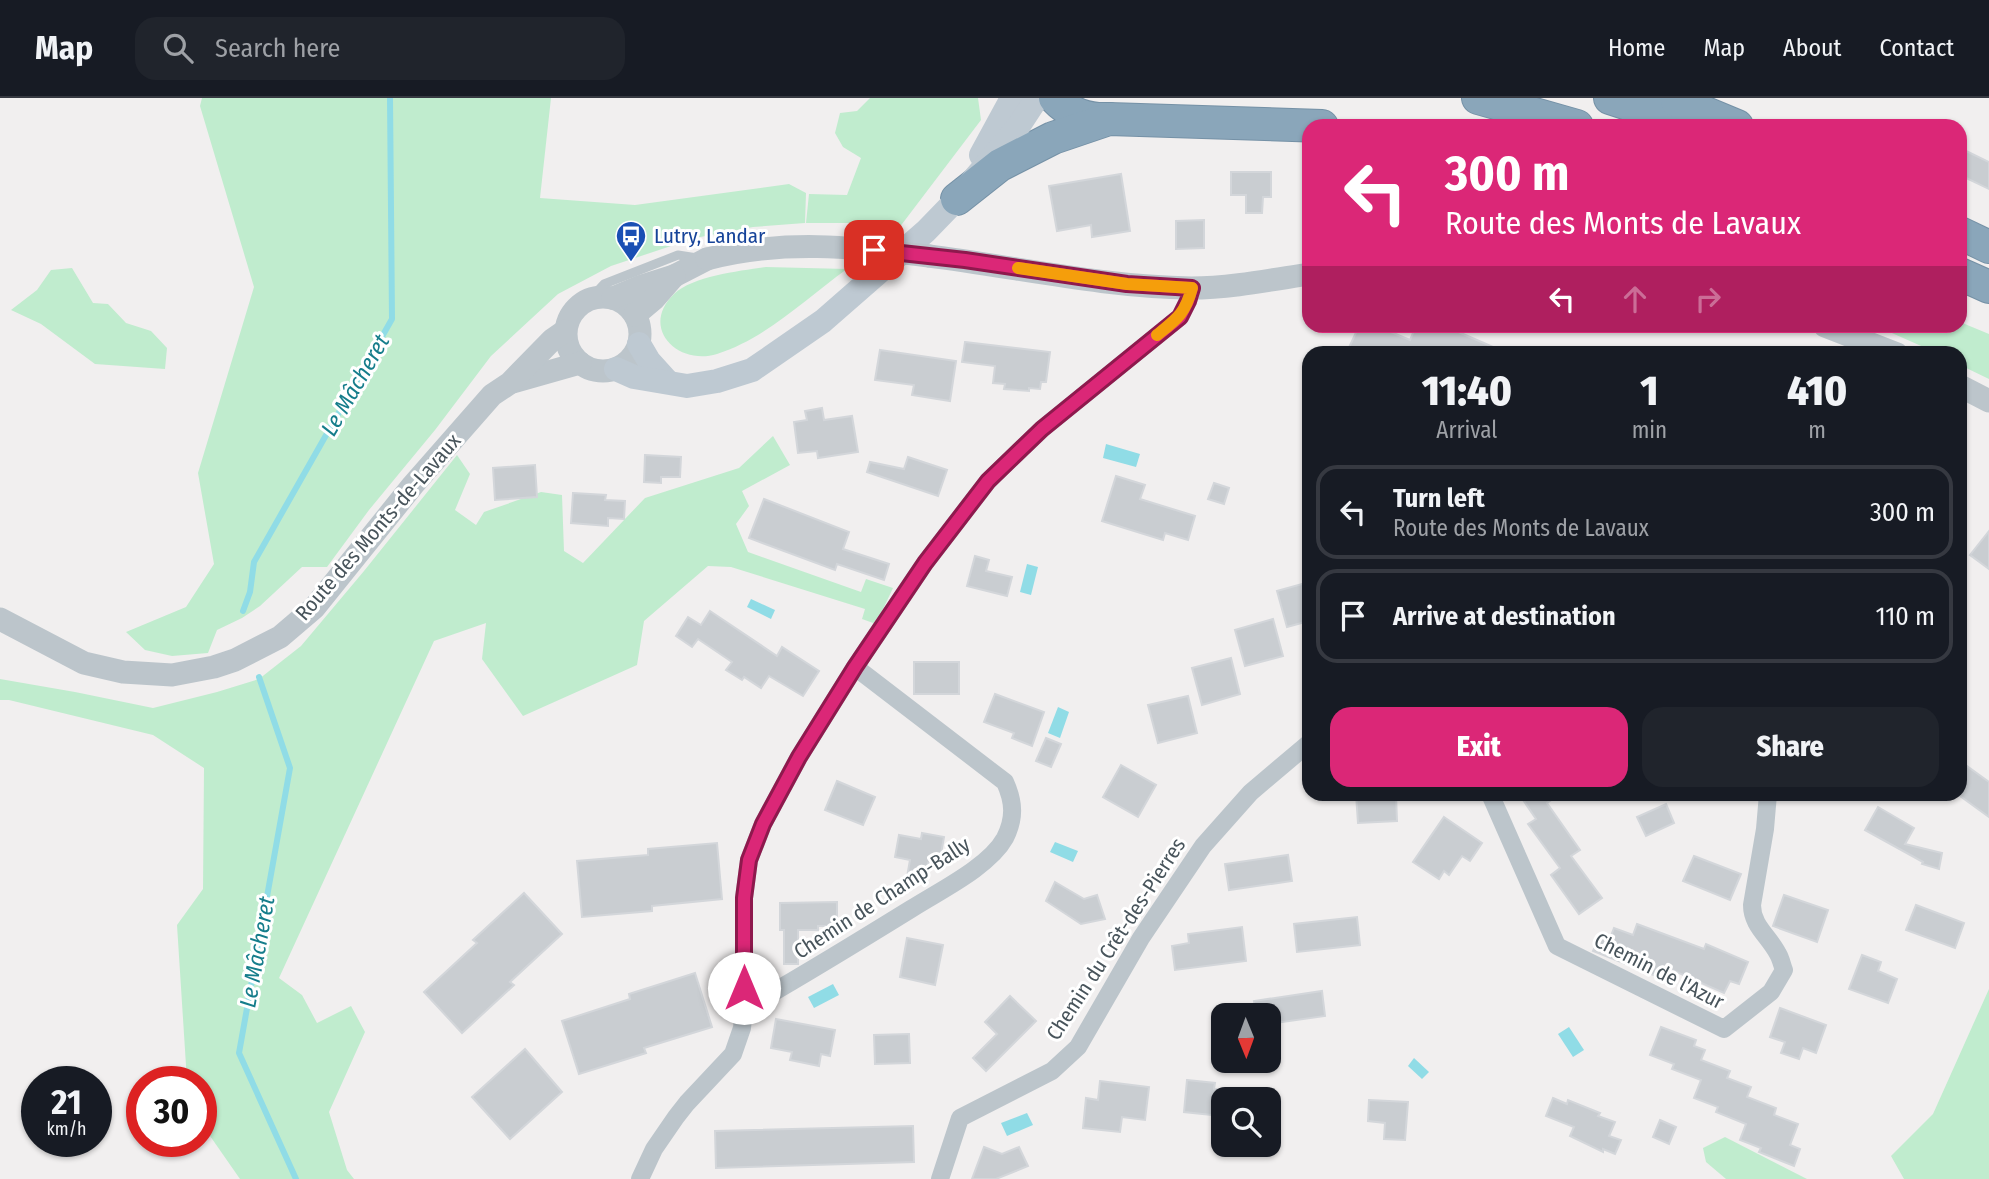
<!DOCTYPE html>
<meta charset="utf-8">
<style>
body{margin:0;font-family:"Fira Sans Condensed",sans-serif;background:#20242c;color:#f1f3f6;height:100vh;display:flex;flex-direction:column;font-size:26px;white-space:nowrap}
*{box-sizing:border-box;margin:0}
p{font-size:23px;color:#9ea1a6}
.icon{flex:none;width:38px;height:38px;fill:none;stroke:currentColor;stroke-width:2;stroke-linecap:round;stroke-linejoin:round}
.map{position:relative;flex:1;overflow:hidden}
.panel{position:absolute;left:1302px;top:248px;width:665px;height:455px;display:flex;flex-direction:column;background:#171b24;border-radius:21px;box-shadow:0 2px 5px #0004}
.panel>*{flex:none}
.hud{position:absolute;left:1302px;top:21px;width:665px;height:214px;border-radius:21px;box-shadow:0 2px 5px #0004;background:#db2777;color:#fff;overflow:hidden}
.needle{width:46px;rotate:179deg}
.tools{position:absolute;left:1211px;top:905px;display:grid;gap:14px}
.tools a{display:grid;place-items:center;width:70px;height:70px;border-radius:14px;background:#171b24;box-shadow:0 2px 5px #0004;font-size:35px}
.speed{position:absolute;left:21px;top:968px;display:flex;gap:14px;font-size:35px;font-weight:700;text-align:center}
.speed>*{display:grid;place-content:center;width:91px;height:91px;border-radius:50%;background:#171b24;box-shadow:0 2px 5px #0004;line-height:1}
.speed small{font-size:18px;font-weight:400}
.speed .limit{border:10px solid #d22;background:#fff;color:#111}
.pin{position:absolute;display:grid;place-items:center;width:60px;height:60px;color:#fff;margin:-30px;border-radius:14px;box-shadow:0 4px 10px #0006}
.me{position:absolute;width:77px;margin:-38px;rotate:0deg;stroke-linejoin:round;filter:drop-shadow(0 0 5px #0008)}
.turn{display:flex;align-items:center;gap:24px;height:147px;padding:0 28px;font-size:32px}
.turn .icon{width:91px;height:91px;stroke-width:2.5}
.turn b{display:block;font-size:49px;line-height:60px}
.lanes{display:flex;align-items:center;height:66px;padding:0 28px;background:#0003;justify-content:center;gap:35px;direction:ltr}
.lanes .off{opacity:.35}
.eta{display:flex;justify-content:space-evenly;align-items:center;height:119px;text-align:center}
.eta b{font-size:42px;font-weight:800;line-height:49px}
.action{display:flex;gap:14px;margin-top:auto;padding:14px 28px}
.action a{flex:1;height:80px;border-radius:21px;background:#db2777;color:#fff;font-size:28px;font-weight:800;line-height:80px;text-align:center}
.action a+a{background:#20242c;color:#f1f3f6}
ul{padding:0;list-style:none}
li{display:flex;align-items:center;gap:21px;height:94px;margin:0 14px 10px;padding:0 14px;border:4px solid #363941;border-radius:21px}
li div{flex:1}
li b{display:block;font-size:26px}
li em{font-style:normal}
header{display:flex;align-items:center;gap:42px;box-sizing:border-box;height:98px;padding:0 35px;background:#171b24;border-bottom:2px solid #363941}
header strong{font-size:33px}
nav{display:flex;gap:38px;margin-inline-start:auto;font-size:24px}
.search{width:490px;height:63px;background:#20242c;display:flex;align-items:center;gap:18px;box-sizing:border-box;padding:0 24px;border-radius:21px;color:#9ea1a6;font-size:26px}
.map>svg:first-child{display:block}
</style>
<header>
<strong>Map</strong>
<div class="search"><svg class="icon" aria-label="search" viewBox="0 0 24 24"><circle cx="10" cy="10" r="6"/><path d="M15 15l6 6"/></svg>Search here</div>
<nav><a>Home</a><a>Map</a><a>About</a><a>Contact</a></nav>
</header>
<div class="map">
<svg width="1989" height="1081" viewBox="0 0 1989 1081">
<rect width="100%" height="100%" fill="#f1efef"/>
<g fill="#c0ecce">
<polygon points="202,0 551,0 540,100 635,107 789,86 806,95 805,125 753,129 695,140 611,168 558,196 491,258 435,332 369,412 327,469 302,469 260,508 242,520 217,532 208,555 172,558 145,552 126,534 186,509 214,466 198,375 254,189 200,8"/>
<polygon points="870,0 978,0 981,22 899,130 850,125 806,125 809,96 847,97 861,60 843,49 835,35 840,15 857,13"/>
<path d="M766,169L847,171C805,201 767,240 717,256C678,268 639,230 674,196C693,178 740,173 766,169Z"/>
<polygon points="72,170 93,205 108,206 126,225 151,233 167,250 165,271 95,266 41,226 11,212 37,192 51,172"/>
<polygon points="1960,224 1989,236 1989,281 1960,267 1960,256 1937,255 1876,228 1960,228"/>
<polygon points="773,338 790,367 742,393 749,408 736,426 748,454 861,494 866,481 893,490 876,526 862,521 865,511 731,469 708,468 644,523 637,567 523,618 482,561 486,525 434,543 279,880 302,897 317,925 351,908 365,934 329,1014 347,1072 354,1081 240,1081 201,1025 201,984 187,983 177,827 203,791 204,670 153,637 9,602 0,602 0,581 75,594 153,610 217,594 259,581 301,548 364,473 457,357 470,376 455,412 476,427 484,414 541,394 562,397 564,453 583,465 645,400 739,370"/>
<polygon points="1989,891 1989,1081 1904,1081 1891,1058 1933,1016"/>
<polygon points="1725,1039 1807,1081 1726,1081 1706,1064 1703,1050"/>
</g>
<g fill="#90dce6">
<polygon points="1106,346 1140,356 1136,369 1103,360"/>
<polygon points="1027,466 1038,469 1031,497 1020,494"/>
<polygon points="751,501 775,512 771,521 747,509"/>
<polygon points="1058,609 1069,614 1060,640 1048,635"/>
<polygon points="1055,744 1078,753 1073,764 1050,754"/>
<polygon points="833,886 839,897 814,910 808,899"/>
<polygon points="1569,929 1584,952 1573,959 1558,936"/>
<polygon points="1414,960 1429,974 1422,981 1408,968"/>
<polygon points="1027,1015 1033,1027 1007,1038 1001,1025"/>
</g>
<g fill="none" stroke-linecap="round" stroke-linejoin="round">
<g stroke="#90dce6" stroke-width="6">
<polyline points="243,513 250,494 254,464 392,221 390,0"/>
<polyline points="259,579 290,670 239,955 296,1081"/>
</g>
</g>
<g fill="#c9cdd1" stroke="#d3d6da" stroke-width="2">
<polygon points="1960,50 1989,64 1989,91 1960,77"/>
<polygon points="1231,74 1271,74 1271,99 1263,99 1262,115 1246,115 1246,97 1231,97"/>
<polygon points="1121,76 1130,133 1092,139 1091,127 1057,133 1049,88"/>
<polygon points="1204,122 1204,150 1176,151 1176,123"/>
<polygon points="1359,228 1377,228 1410,242 1416,228 1445,228 1509,256 1346,256"/>
<polygon points="965,244 1050,254 1046,284 1041,284 1040,291 1029,290 1029,293 1004,291 1005,286 993,285 995,268 962,264"/>
<polygon points="880,252 956,263 950,303 912,297 914,287 875,282"/>
<polygon points="822,310 824,322 852,318 858,354 818,360 817,353 798,355 794,324 807,322 805,313"/>
<polygon points="645,357 681,359 680,379 661,379 661,385 644,384"/>
<polygon points="908,359 947,372 938,398 867,374 870,364 904,371"/>
<polygon points="535,367 537,399 495,402 493,370"/>
<polygon points="1116,378 1145,387 1140,401 1195,418 1188,442 1165,435 1163,442 1102,423"/>
<polygon points="1214,385 1229,390 1224,406 1208,401"/>
<polygon points="573,395 606,397 605,402 625,403 624,421 608,420 608,428 571,425"/>
<polygon points="764,401 849,434 843,451 889,466 884,482 837,466 835,472 749,440"/>
<polygon points="1989,433 1989,471 1970,457"/>
<polygon points="975,458 989,462 986,473 1012,479 1007,498 967,488"/>
<polygon points="1309,484 1309,523 1287,529 1277,493"/>
<polygon points="710,513 777,558 782,549 819,573 803,598 769,578 761,590 744,579 742,582 726,572 732,564 698,541 692,549 676,538 688,519 701,527"/>
<polygon points="1273,521 1283,558 1245,568 1235,532"/>
<polygon points="1231,560 1240,596 1202,607 1192,570"/>
<rect x="914" y="564" width="45" height="32"/>
<polygon points="995,596 1044,614 1032,648 1012,640 1014,635 984,624"/>
<polygon points="1188,598 1197,635 1158,645 1148,607"/>
<polygon points="1046,640 1061,646 1051,669 1036,663"/>
<polygon points="1960,663 1989,684 1989,719 1960,698"/>
<polygon points="1121,667 1156,687 1138,719 1103,699"/>
<polygon points="837,683 875,699 863,727 825,712"/>
<polygon points="1356,696 1396,696 1397,723 1358,725"/>
<polygon points="1519,696 1560,696 1547,705 1580,752 1571,758 1602,800 1579,816 1551,777 1560,770 1528,726 1536,721"/>
<polygon points="1666,706 1674,725 1646,738 1637,719"/>
<polygon points="1878,709 1914,730 1905,746 1942,755 1939,771 1922,766 1923,764 1865,732"/>
<polygon points="1444,719 1482,745 1470,763 1462,758 1449,777 1444,773 1439,781 1413,764"/>
<polygon points="922,735 944,739 939,767 928,765 924,782 907,779 910,762 895,759 899,737 921,741"/>
<polygon points="717,745 722,801 652,808 652,813 582,819 577,763 648,757 648,751"/>
<polygon points="1288,757 1292,783 1229,792 1225,766"/>
<polygon points="1694,758 1741,776 1730,802 1683,783"/>
<polygon points="1055,784 1084,801 1097,797 1105,821 1081,826 1046,803"/>
<polygon points="524,795 562,836 510,884 514,887 462,935 424,894 477,845 473,842"/>
<polygon points="1784,797 1828,812 1817,844 1773,828"/>
<polygon points="837,804 837,828 818,828 818,832 798,832 798,866 784,866 784,832 780,832 780,805"/>
<polygon points="1916,807 1964,825 1955,850 1906,832"/>
<polygon points="1357,819 1360,847 1297,854 1294,826"/>
<polygon points="1637,826 1704,851 1706,846 1748,864 1739,886 1730,883 1724,895 1670,871 1666,882 1593,853 1600,836 1610,840 1614,830 1633,837"/>
<polygon points="1242,829 1246,863 1175,872 1172,848 1189,845 1188,836"/>
<polygon points="907,840 943,847 935,887 900,879"/>
<polygon points="1862,857 1881,864 1878,873 1897,881 1888,905 1849,891"/>
<polygon points="695,875 712,929 644,950 646,955 579,976 562,923 630,901 629,896"/>
<polygon points="1322,893 1325,918 1269,926 1269,917 1256,917 1254,903"/>
<polygon points="1010,898 1036,923 986,973 973,960 997,936 985,924"/>
<polygon points="1780,910 1826,927 1816,955 1803,950 1799,961 1781,955 1785,944 1770,939"/>
<polygon points="776,921 835,932 830,958 821,956 819,968 790,962 792,954 771,950"/>
<polygon points="1661,929 1696,942 1694,948 1705,952 1701,962 1730,973 1727,980 1751,989 1747,999 1776,1010 1774,1017 1798,1026 1790,1047 1800,1051 1794,1068 1759,1054 1761,1050 1740,1042 1746,1026 1716,1014 1718,1009 1694,1000 1701,982 1672,971 1674,966 1650,957"/>
<polygon points="909,936 910,965 875,966 874,937"/>
<polygon points="525,951 562,994 510,1041 472,999"/>
<polygon points="1187,982 1215,985 1214,991 1224,992 1221,1018 1184,1014"/>
<polygon points="1100,983 1149,989 1145,1022 1122,1019 1120,1034 1083,1030 1086,1000 1098,1002"/>
<polygon points="1553,1000 1567,1006 1568,1002 1600,1015 1598,1018 1615,1024 1609,1038 1621,1042 1615,1056 1603,1051 1603,1054 1570,1038 1574,1029 1546,1018"/>
<polygon points="1369,1002 1408,1004 1405,1042 1384,1041 1385,1025 1368,1023"/>
<polygon points="1660,1022 1676,1029 1669,1046 1653,1039"/>
<polygon points="913,1028 914,1064 716,1070 715,1033"/>
<polygon points="984,1049 1002,1056 1019,1049 1028,1068 996,1081 972,1081"/>
</g>
<g fill="none" stroke-linecap="round" stroke-linejoin="round">
<g stroke="#7591a6" stroke-width="34">
<g id="motorway">
<path d="M1055,0C1070,16 1087,22 1109,21"/>
<polyline points="1478,0 1577,28"/>
<polyline points="1610,0 1695,28"/>
<polyline points="1677,3 1737,28"/>
<polyline points="957,101 1000,67 1053,40 1109,21 1322,28"/>
<polyline points="1960,135 1989,149"/>
<polyline points="1960,176 1989,189"/>
</g>
</g>
<polyline stroke="#bcc5cb" stroke-width="9" points="591,200 604,186 678,157 697,160"/>
<g stroke="#bcc5cb" stroke-width="18">
<path d="M1490,696L1557,848L1724,931L1771,894L1784,872C1782,867 1781,861 1778,856C1769,838 1752,828 1752,807L1765,731L1768,696"/>
<path d="M744,911C801,879 856,845 911,811C939,793 989,769 1005,740C1015,720 1014,704 1005,684L855,569"/>
<polyline points="640,1081 654,1051 676,1019 687,1005 733,956 742,930 744,911 744,800 749,762 763,726 799,659 855,569 925,465 988,383 1042,331 1180,219 1188,203 1192,190"/>
<polyline points="940,1081 960,1020 1052,973 1078,949 1141,840 1203,748 1251,694 1309,645"/>
</g>
<g stroke="#bcc5cb" stroke-width="23">
<path d="M929,158C1016,169 1104,189 1191,190C1230,190 1270,182 1309,176"/>
<circle cx="603" cy="236" r="37"/>
<polyline points="613,200 639,189 674,178 707,161"/>
<polyline points="635,217 654,201 674,178"/>
<polyline points="1825,228 1897,256"/>
<polyline points="513,284 580,265"/>
<polyline points="1960,288 1989,303"/>
<polyline points="0,521 84,565 123,574 172,577 214,569 235,562 280,539 314,510 413,387 492,297 510,285 552,242 565,233"/>
</g>
<g stroke="#bec9d2" stroke-width="24">
<polyline points="981,57 1012,0"/>
<polyline points="639,246 649,263 668,284"/>
<polyline points="616,271 634,279 687,288 717,283 752,272 823,223 926,133 957,101 1018,29 1037,0"/>
</g>
<use href="#motorway" stroke="#8aa6ba" stroke-width="32"/>
<path stroke="#bcc5cb" stroke-width="23" d="M707,161C782,141 853,149 929,158"/>
</g>
<g fill="none" stroke-linecap="round" stroke-linejoin="round">
<g stroke="#8e194d" stroke-width="18">
<polyline id="route" points="744,890 744,800 749,762 763,726 799,659 855,569 925,465 988,383 1042,331 1180,219 1188,203 1192,190 1127,186 965,162 874,152"/>
</g>
<use href="#route" stroke="#db2777" stroke-width="12"/>
<path stroke="#f59e0b" stroke-width="12" d="M1018,170L1127,186L1192,190C1185,216 1177,221 1157,237"/>
</g>
<defs>
<g id="bus-pin" transform="scale(1.575)"><path d="M0 17L-7.5 6A9.5 9.5 0 1 1 7.5 6Z" fill="#1a4fb4" stroke="#fff"/><path d="M-5-6H5V4H4V6H2V4H-2V6H-4V4H-5ZM-3.5-4V0h7V-4ZM-3.5 1.2v1.5H-2V1.2ZM2 1.2v1.5H3.5V1.2Z" fill="#fff"/></g>
</defs>
<g fill-rule="evenodd">
<use href="#bus-pin" x="631" y="138"/>
</g>
<g text-anchor="middle" stroke-width="6" stroke-linejoin="round" paint-order="stroke">
<g font-size="21" fill="#164399" stroke="#fff" text-anchor="start">
<text x="654" y="145">Lutry, Landar</text>
</g>
<g font-size="21" fill="#48545b" stroke="#fff">
<text transform="translate(378 429) rotate(-49)" y="7">Route des Monts-de-Lavaux</text>
<text transform="translate(882 800) rotate(-33)" y="7">Chemin de Champ-Bally</text>
<text transform="translate(1116 841) rotate(-57)" y="7">Chemin du Crêt-des-Pierres</text>
<text transform="translate(1659 873) rotate(27)" y="7">Chemin de l'Azur</text>
</g>
<g font-size="23" font-style="italic" fill="#157d8b" stroke="#fff">
<text transform="translate(355 287) rotate(-60)" y="8">Le Mâcheret</text>
<text transform="translate(257 854) rotate(-80)" y="8">Le Mâcheret</text>
</g>
</g>
</svg>
<div class="tools">
<a><svg class="needle" viewBox="-14 -14 28 28"><path d="M0-13l5 13h-10z" fill="#e53935"/><path d="M0 13l5-13h-10z" fill="#9ea1a6"/></svg></a>
<a><svg class="icon" aria-label="search" viewBox="0 0 24 24"><circle cx="10" cy="10" r="6"/><path d="M15 15l6 6"/></svg></a>
</div>
<div class="speed"><div>21<small>km/h</small></div><div class="limit">30</div></div>
<div class="pin" style="left:874px;top:152px;background:#d93025"><svg class="icon" aria-label="arrive" viewBox="0 0 24 24"><path d="M6 21V4h12l-3 4 3 4H6"/></svg></div>
<svg class="me" style="left:744px;top:890px" viewBox="-20 -20 40 40"><circle r="19" fill="#fff"/><path d="M0-13L10 11 0 6-10 11z" fill="#db2777"/></svg>
<div class="hud">
<div class="turn"><svg class="icon" aria-label="left" viewBox="0 0 24 24"><path d="M17 20v-9H6M10 6l-5 5 5 5"/></svg><div><b>300 m</b>Route des Monts de Lavaux</div></div>
<div class="lanes"><svg class="icon" aria-label="left" viewBox="0 0 24 24"><path d="M17 20v-9H6M10 6l-5 5 5 5"/></svg><svg class="icon off" aria-label="ahead" viewBox="0 0 24 24"><path d="M12 20V5M6 11l6-6 6 6"/></svg><svg class="icon off" aria-label="right" viewBox="0 0 24 24"><path d="M7 20v-9h11M14 6l5 5-5 5"/></svg></div>
</div>
<section class="panel">
<div class="eta">
<div><b>11:40</b><p>Arrival</p></div>
<div><b>1</b><p>min</p></div>
<div><b>410</b><p>m</p></div>
</div>
<ul>
<li><svg class="icon" aria-label="left" viewBox="0 0 24 24"><path d="M17 20v-9H6M10 6l-5 5 5 5"/></svg><div><b>Turn left</b><p>Route des Monts de Lavaux</p></div><em>300 m</em></li>
<li><svg class="icon" aria-label="arrive" viewBox="0 0 24 24"><path d="M6 21V4h12l-3 4 3 4H6"/></svg><div><b>Arrive at destination</b></div><em>110 m</em></li>
</ul>
<div class="action"><a>Exit</a><a>Share</a></div>
</section>
</div>
